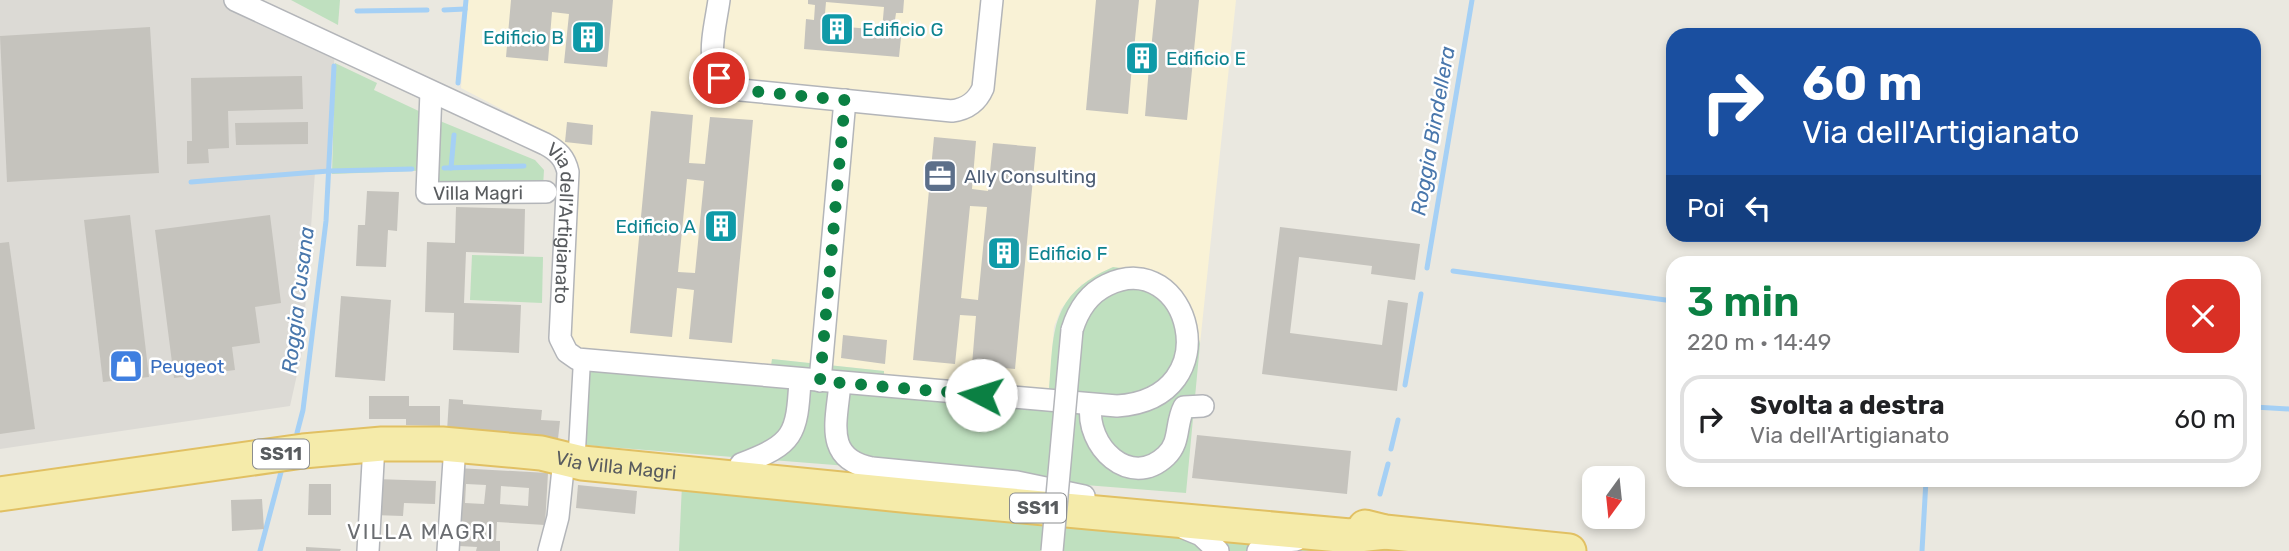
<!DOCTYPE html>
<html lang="it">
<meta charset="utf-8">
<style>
body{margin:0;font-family:Rubik,sans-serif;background:#f2f2f2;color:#202124;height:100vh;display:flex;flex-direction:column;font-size:26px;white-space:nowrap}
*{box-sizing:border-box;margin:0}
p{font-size:23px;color:#757577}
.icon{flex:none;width:38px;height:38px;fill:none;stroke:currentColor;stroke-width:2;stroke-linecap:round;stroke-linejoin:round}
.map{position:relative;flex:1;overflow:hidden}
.panel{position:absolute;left:1666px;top:256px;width:595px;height:231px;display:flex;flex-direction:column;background:#fff;border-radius:21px;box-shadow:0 4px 10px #0003}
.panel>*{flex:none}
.guide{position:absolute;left:1666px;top:28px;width:595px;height:214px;border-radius:21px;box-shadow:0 4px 10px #0003;background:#1a4fa0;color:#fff;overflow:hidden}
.needle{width:46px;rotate:195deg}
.tools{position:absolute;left:1582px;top:466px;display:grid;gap:14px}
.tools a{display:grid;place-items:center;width:63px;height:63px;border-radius:14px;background:#fff;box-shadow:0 4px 10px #0003;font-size:35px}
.pin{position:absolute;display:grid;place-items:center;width:60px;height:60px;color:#fff;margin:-30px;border:4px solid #fff;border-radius:50%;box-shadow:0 2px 7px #0007}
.me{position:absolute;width:77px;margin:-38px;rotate:275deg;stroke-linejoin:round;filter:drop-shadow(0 0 5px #0008)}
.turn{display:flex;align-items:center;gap:24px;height:147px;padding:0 21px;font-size:32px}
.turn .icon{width:91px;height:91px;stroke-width:2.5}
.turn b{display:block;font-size:49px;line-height:60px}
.then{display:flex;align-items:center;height:66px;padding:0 21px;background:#0003;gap:14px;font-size:26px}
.round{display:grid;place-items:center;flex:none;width:74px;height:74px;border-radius:21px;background:#f2f2f2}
.summary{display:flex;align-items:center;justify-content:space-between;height:119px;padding:0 21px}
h1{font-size:42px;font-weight:600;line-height:52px;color:#0b8043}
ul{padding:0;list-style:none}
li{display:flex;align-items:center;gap:21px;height:88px;margin:0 14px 10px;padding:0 7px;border:4px solid #e0e0e0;border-radius:21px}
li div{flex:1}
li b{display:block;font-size:26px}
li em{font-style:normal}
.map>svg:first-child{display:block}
</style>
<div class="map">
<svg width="2289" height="551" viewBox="0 0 2289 551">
<rect width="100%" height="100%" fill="#eae8e0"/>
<polygon fill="#f9f2d6" points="468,0 1236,0 1200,344 1195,323 1082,284 1061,309 1054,327 1049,393 884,377 884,371 772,359 771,367 579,348 570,339 562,144 557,138 461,88"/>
<polygon fill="#dcdad5" points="0,0 235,0 335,46 328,172 315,172 302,352 290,406 0,449"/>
<g fill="#bfe0bf">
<polygon points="291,0 340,0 338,25"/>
<polygon points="335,63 377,83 374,90 440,121 535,160 544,170 543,187 438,185 437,170 332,174"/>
<polygon points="472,255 543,257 542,303 470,300"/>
<path d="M1113,267L1145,271L1195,323L1200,344L1186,493L571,444L579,348L771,366L772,359L884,371V377L1049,392C1054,331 1049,295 1113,267Z"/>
<polygon points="682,484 1427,551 679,551"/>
</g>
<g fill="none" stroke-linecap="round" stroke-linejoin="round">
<g stroke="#a5d0f5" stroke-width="5">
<polyline points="444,10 465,9"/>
<polyline points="357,11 427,10"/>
<polyline points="458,83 466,0"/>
<polyline points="444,168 524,166"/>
<polyline points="451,168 454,135"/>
<polyline points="191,182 329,171 412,169"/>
<polyline points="1427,268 1472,0"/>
<polyline points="1453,271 1673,301"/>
<polyline points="1405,385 1421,294"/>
<polyline points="2254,407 2289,409"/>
<polyline points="297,433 303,410 326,221 334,66"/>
<polyline points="1391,449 1398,420"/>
<polyline points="1380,494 1388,464"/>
<polyline points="260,551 281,472"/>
<polyline points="1922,551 1926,480"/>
</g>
</g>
<g fill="#c5c3bd" fill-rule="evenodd">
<polygon points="511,0 613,0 607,67 564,63 569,14 552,12 548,61 506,57"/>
<path d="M808,0H904L903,13H896L894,27L902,28L899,57L804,49L806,19L814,20L815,5L808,4ZM826,2L884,7L882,30L824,25Z"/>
<polygon points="1096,0 1139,0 1134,49 1151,50 1156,0 1199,0 1187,120 1145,116 1149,67 1132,65 1128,114 1086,110"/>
<polygon points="150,27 159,173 7,182 0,36"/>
<polygon points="302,76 303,109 228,111 229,148 208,149 209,163 187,164 187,141 192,141 191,78"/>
<path d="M651,111L693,115L689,163L705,164L710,117L753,120L732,343L689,339L694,290L677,288L672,337L630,333ZM687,179L704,181L695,273L678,272Z"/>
<polygon points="308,122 308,144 236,145 235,123"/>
<polygon points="567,122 593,125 592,145 565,142"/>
<path d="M934,137L976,141L972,189L988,191L993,143L1036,147L1015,369L972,365L976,316L960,315L955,364L913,360ZM970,206L987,207L978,300L961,298Z"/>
<polygon points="367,191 399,192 397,231 388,230 386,267 356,266 358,225 365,225"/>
<polygon points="456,207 525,209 524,254 466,252 464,303 521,305 519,353 453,350 454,313 425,312 427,242 455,243"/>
<polygon points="130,215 149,377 103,382 84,220"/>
<polygon points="270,215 281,303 255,307 260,343 232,347 235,370 174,378 155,230"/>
<polygon points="1280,227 1420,244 1415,280 1371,274 1372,266 1299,257 1290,333 1382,345 1388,300 1408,303 1397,391 1262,374"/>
<polygon points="9,242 35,429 0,434 0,243"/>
<polygon points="341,296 391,300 385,381 335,377"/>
<polygon points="843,335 887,340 885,364 841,358"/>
<polygon points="369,396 409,396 409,406 440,406 440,426 406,425 406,419 369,419"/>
<polygon points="449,399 463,400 463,404 542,410 541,420 560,421 558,439 447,431"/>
<polygon points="1197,435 1351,451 1347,494 1192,478"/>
<path d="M457,468L548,473L545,525L497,522L496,541H500V551H476L477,547L459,546L461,512H454ZM466,484L486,485L484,504L465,503ZM501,486L529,488L528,506L500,504Z"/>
<polygon points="375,479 436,481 435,504 404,503 403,516 373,515"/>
<polygon points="309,484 331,484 331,515 308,515"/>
<polygon points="578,485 637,491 635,514 576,508"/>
<polygon points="262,499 264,529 232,531 231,500"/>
<polygon points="306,547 341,549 340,551 306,551"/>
</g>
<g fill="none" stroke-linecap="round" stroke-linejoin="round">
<g stroke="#b3b5b9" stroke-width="19">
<polyline id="pedestrian" points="577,450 582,360"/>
</g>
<g stroke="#b3b5b9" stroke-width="24">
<g id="minor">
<path id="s1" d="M235,0L545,144C558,151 565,158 568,172L560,338L567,352L577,359L1117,406C1233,398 1188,245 1107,285C1088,294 1078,310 1072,330"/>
<path d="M719,0C715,31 698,81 741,90L952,111C967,109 977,102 983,88L992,0"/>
<path id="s2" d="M431,92L427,193L546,192"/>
<polyline points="820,381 845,100"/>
<path d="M840,383C837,420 823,459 872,468L1017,482L1084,496"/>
<path d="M1091,405C1085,446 1130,490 1166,456C1181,442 1175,424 1184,407L1203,406"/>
<path d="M741,464C794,444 797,435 800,380"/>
<polyline points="1184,528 1201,535 1218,551"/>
<polyline points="368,551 374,445"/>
<polyline points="448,551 455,445"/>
<polyline points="549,551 558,517 564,459"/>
<polyline points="1258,551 1276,542 1296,540"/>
</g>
</g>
<g stroke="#e1c063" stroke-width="37">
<g id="primary">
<path id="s3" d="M0,494L303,451L382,444H442L541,453L582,463L912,496L1350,536L1385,532"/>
<polyline points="1365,527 1385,532 1569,551"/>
</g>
</g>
<use href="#pedestrian" stroke="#fff" stroke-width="16"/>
<use href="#minor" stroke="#fff" stroke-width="21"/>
<use href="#primary" stroke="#f5ebaa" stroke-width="33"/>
<g stroke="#b3b5b9" stroke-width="24" stroke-linecap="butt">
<polyline id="minor-bridge" points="1052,551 1072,330"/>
</g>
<use href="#minor-bridge" stroke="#fff" stroke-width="21"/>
</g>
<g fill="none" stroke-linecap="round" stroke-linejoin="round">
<polyline stroke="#0b8043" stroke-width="12" stroke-dasharray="0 21.6" points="719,78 726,85 739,90 845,100 820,381 981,395"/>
</g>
<defs>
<g id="building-square" transform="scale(1.75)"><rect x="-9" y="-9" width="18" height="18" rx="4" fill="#0f9aa8" stroke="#fff"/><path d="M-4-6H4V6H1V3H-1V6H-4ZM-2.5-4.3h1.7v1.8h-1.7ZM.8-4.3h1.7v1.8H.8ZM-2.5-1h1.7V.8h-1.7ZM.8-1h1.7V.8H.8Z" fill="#fff"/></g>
<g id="office-square" transform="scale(1.75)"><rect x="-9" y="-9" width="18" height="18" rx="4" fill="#5c6f8a" stroke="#fff"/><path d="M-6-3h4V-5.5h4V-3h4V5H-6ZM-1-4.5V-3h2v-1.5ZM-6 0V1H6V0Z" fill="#fff"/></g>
<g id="shop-square" transform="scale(1.75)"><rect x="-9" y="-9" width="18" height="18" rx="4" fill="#3f7fe0" stroke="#fff"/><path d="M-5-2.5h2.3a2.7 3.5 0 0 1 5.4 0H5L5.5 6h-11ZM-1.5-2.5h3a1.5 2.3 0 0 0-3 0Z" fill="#fff"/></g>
</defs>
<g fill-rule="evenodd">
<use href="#building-square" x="837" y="29"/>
<use href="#building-square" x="588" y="37"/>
<use href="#building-square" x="1142" y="58"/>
<use href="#office-square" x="940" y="176"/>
<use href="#building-square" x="721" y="226"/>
<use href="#building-square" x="1004" y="253"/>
<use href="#shop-square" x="126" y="366"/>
</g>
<g text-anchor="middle" stroke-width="5" stroke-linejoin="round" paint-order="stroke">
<g fill="#fff" stroke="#8b8d8f" stroke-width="2">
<rect x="253" y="439.5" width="56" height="29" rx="5"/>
<rect x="1010" y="493.5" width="56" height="29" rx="5"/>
</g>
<g font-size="18" font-weight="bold" fill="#595c5f">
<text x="281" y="460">SS11</text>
<text x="1038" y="514">SS11</text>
</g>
<g font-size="19" fill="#0d838f" stroke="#fff" text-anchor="start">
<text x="862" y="36">Edificio G</text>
<text x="564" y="44" text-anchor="end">Edificio B</text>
<text x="1166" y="65">Edificio E</text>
<text x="696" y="233" text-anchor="end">Edificio A</text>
<text x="1028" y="260">Edificio F</text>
</g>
<g font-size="19" fill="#4e5e75" stroke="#fff" text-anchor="start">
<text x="964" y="183">Ally Consulting</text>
</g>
<g font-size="19" fill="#595c5f" stroke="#fff">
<text dy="7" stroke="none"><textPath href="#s2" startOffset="152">Villa Magri</textPath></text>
<text dy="7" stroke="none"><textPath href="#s1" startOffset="429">Via dell'Artigianato</textPath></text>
<text dy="7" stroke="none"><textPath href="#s3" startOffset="621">Via Villa Magri</textPath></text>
</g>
<g font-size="19" fill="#366cbe" stroke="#fff" text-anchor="start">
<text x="150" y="373">Peugeot</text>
</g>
<g font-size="21" font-style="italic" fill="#4977ac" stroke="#fff">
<text transform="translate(1433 131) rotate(-80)" y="7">Roggia Bindellera</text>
<text transform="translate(298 300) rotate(-83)" y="7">Roggia Cusana</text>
</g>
<g font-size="21" letter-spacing="2" fill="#6a6d71" stroke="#fff">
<text x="421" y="539">VILLA MAGRI</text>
</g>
</g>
</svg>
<div class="tools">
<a><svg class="needle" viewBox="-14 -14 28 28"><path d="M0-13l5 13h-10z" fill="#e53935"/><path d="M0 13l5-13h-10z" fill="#757577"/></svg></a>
</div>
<div class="pin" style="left:719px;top:78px;background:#d93025"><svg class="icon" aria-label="arrive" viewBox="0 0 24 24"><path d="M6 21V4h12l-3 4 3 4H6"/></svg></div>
<svg class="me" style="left:981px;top:395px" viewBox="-20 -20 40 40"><circle r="19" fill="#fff"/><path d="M0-13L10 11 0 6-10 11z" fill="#0b8043"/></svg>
<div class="guide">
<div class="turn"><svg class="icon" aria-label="right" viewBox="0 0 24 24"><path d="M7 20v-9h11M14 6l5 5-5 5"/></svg><div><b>60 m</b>Via dell'Artigianato</div></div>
<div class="then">Poi<svg class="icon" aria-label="left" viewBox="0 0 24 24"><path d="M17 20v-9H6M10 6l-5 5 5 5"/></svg></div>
</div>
<section class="panel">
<div class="summary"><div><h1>3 min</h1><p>220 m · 14:49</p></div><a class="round" style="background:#d93025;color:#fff"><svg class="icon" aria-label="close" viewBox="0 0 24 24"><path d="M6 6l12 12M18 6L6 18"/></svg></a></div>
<ul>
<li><svg class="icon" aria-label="right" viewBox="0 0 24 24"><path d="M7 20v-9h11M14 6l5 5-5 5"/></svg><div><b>Svolta a destra</b><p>Via dell'Artigianato</p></div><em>60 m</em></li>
</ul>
</section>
</div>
